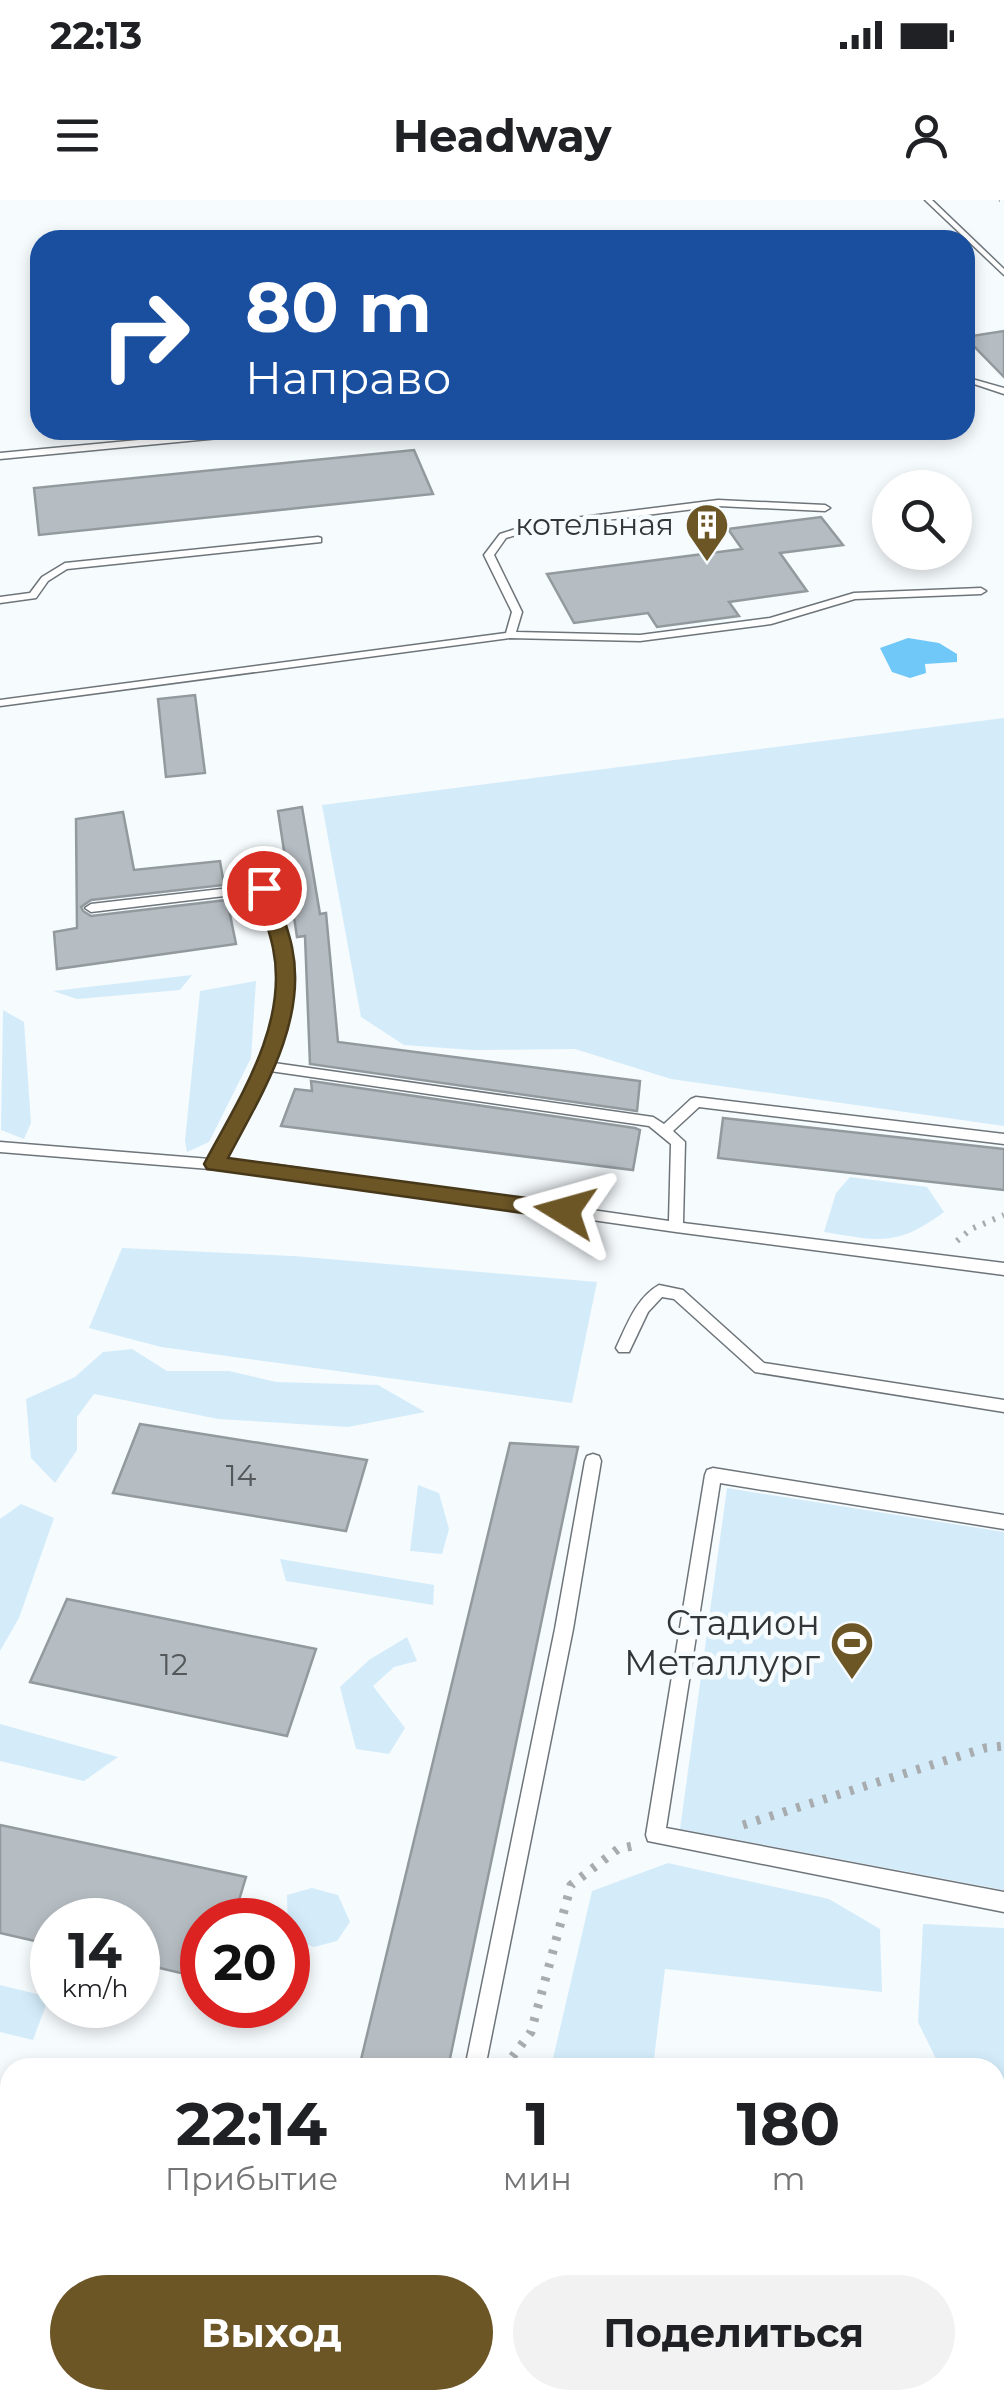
<!DOCTYPE html>
<html lang="ru">
<meta charset="utf-8">
<style>
body{margin:0;font-family:Montserrat,sans-serif;background:#f2f2f2;color:#202124;height:100vh;display:flex;flex-direction:column;font-size:38px;white-space:nowrap}
*{box-sizing:border-box;margin:0}
p{font-size:32px;color:#757577}
.icon{flex:none;width:55px;height:55px;fill:none;stroke:currentColor;stroke-width:2;stroke-linecap:round;stroke-linejoin:round}
.map{position:relative;flex:1;overflow:hidden}
.drawer{position:absolute;left:0px;top:1858px;width:1005px;height:352px;display:flex;flex-direction:column;background:#fff;border-radius:30px 30px 0 0;box-shadow:0 5px 15px #0003}
.drawer>*{flex:none}
.banner{position:absolute;left:30px;top:30px;width:945px;height:210px;border-radius:30px;box-shadow:0 5px 15px #0003;background:#1a4fa0;color:#fff;overflow:hidden}
.fabs{position:absolute;left:872px;top:270px;display:grid;gap:20px}
.fabs a{display:grid;place-items:center;width:100px;height:100px;border-radius:50%;background:#fff;box-shadow:0 5px 15px #0003;font-size:50px}
.speed{position:absolute;left:30px;top:1698px;display:flex;gap:20px;font-size:50px;font-weight:700;text-align:center}
.speed>*{display:grid;place-content:center;width:130px;height:130px;border-radius:50%;background:#fff;box-shadow:0 5px 15px #0003;line-height:1}
.speed small{font-size:25px;font-weight:400}
.speed .limit{border:15px solid #d22;background:#fff;color:#111}
.pin{position:absolute;display:grid;place-items:center;width:85px;height:85px;color:#fff;margin:-42px;border:5px solid #fff;border-radius:50%;box-shadow:0 2px 10px #0007}
.me{position:absolute;width:110px;margin:-55px;rotate:278deg;stroke-linejoin:round;filter:drop-shadow(0 0 8px #0008)}
.turn{display:flex;align-items:center;gap:35px;height:210px;padding:0 50px;font-size:45px}
.turn .icon{width:130px;height:130px;stroke-width:2.5}
.turn b{display:block;font-size:70px;line-height:85px}
.eta{display:flex;justify-content:space-evenly;align-items:center;height:170px;text-align:center}
.eta b{font-size:60px;font-weight:700;line-height:70px}
.primary-button{display:flex;gap:20px;margin-top:auto;padding:20px 50px}
.primary-button a{flex:1;height:115px;border-radius:60px;background:#6d5626;color:#fff;font-size:40px;font-weight:700;line-height:115px;text-align:center}
.primary-button a+a{background:#f2f2f2;color:#202124}
.status{display:flex;justify-content:space-between;align-items:center;height:70px;padding:0 50px;background:#fff;direction:ltr}
.status svg{height:28px;fill:currentColor}
header{display:flex;justify-content:space-between;align-items:center;height:130px;padding:0 50px;background:#fff;font-size:45px;font-weight:700}
.map>svg:first-child{display:block}
</style>
<div class="status"><b>22:13</b><svg viewBox="0 0 49 12"><path d="M0 12V9h3v3zM5 12V6h3v6zM10 12V3h3v9zM15 12V0h3v12zM26 1h20v11H26zM47 4h2v5h-2z"/></svg></div>
<header><svg class="icon" aria-label="menu" viewBox="0 0 24 24"><path d="M4 6h16M4 12h16M4 18h16"/></svg>Headway<svg class="icon" aria-label="person" viewBox="0 0 24 24"><circle cx="12" cy="8" r="4"/><path d="M4 21q1-7 8-7t8 7"/></svg></header>
<div class="map">
<svg width="1004" height="2208" viewBox="0 0 1004 2208">
<rect width="100%" height="100%" fill="#f6fbfe"/>
<g fill="#d4ecfa">
<polygon points="1004,518 1004,926 671,879 575,849 472,850 404,845 361,817 322,605"/>
<polygon points="192,775 180,790 77,799 53,791"/>
<polygon points="256,781 251,858 209,942 187,952 185,941 200,791"/>
<polygon points="3,810 24,822 31,923 24,939 1,930"/>
<path d="M850,977L927,987L944,1012C897,1047 879,1041 824,1032L836,993Z"/>
<polygon points="122,1048 294,1056 597,1082 572,1203 161,1147 89,1128"/>
<polygon points="132,1149 167,1171 229,1171 276,1182 378,1185 425,1212 348,1227 218,1219 94,1194 77,1217 77,1250 55,1283 31,1258 26,1199 75,1177 103,1152"/>
<polygon points="418,1285 439,1293 449,1329 442,1354 410,1351"/>
<polygon points="727,1288 1004,1332 1004,1690 680,1629"/>
<polygon points="21,1304 54,1318 19,1418 0,1451 0,1319"/>
<polygon points="280,1359 434,1385 433,1405 286,1381"/>
<polygon points="407,1437 417,1461 394,1467 373,1486 405,1528 389,1554 356,1549 340,1487 369,1460"/>
<polygon points="0,1524 118,1557 84,1581 0,1561"/>
<polygon points="668,1663 829,1699 880,1729 882,1792 665,1769 653,1867 551,1867 592,1691"/>
<polygon points="312,1688 338,1695 350,1722 337,1741 314,1747 288,1737 287,1695"/>
<polygon points="923,1724 1004,1728 1004,1938 995,1935 995,1868 940,1867 918,1822"/>
<polygon points="0,1785 49,1797 33,1840 0,1832"/>
</g>
<polygon fill="#6fc8f8" points="908,438 939,443 957,454 957,462 925,464 926,473 910,478 892,472 880,448"/>
<g fill="#b6bdc2" stroke="#929a9e" stroke-width="2.5">
<polygon points="1004,131 1004,177 965,137"/>
<polygon points="414,250 433,294 39,335 34,288"/>
<polygon points="821,317 843,345 780,353 807,391 729,402 739,416 657,427 648,413 574,423 547,374 742,349 728,329"/>
<polygon points="195,495 205,573 166,577 158,499"/>
<polygon points="302,607 320,714 326,713 338,842 640,881 637,911 310,864 305,736 297,737 278,611"/>
<polygon points="123,612 134,670 220,661 224,685 91,700 81,707 83,711 91,716 227,700 236,744 57,769 54,732 77,728 76,619"/>
<polygon points="311,881 635,928 640,930 633,970 281,926 295,889 312,891"/>
<polygon points="723,918 1004,949 1004,990 718,958"/>
<polygon points="140,1224 367,1260 346,1331 113,1293"/>
<polygon points="510,1243 578,1247 448,1868 359,1868"/>
<polygon points="67,1399 316,1449 287,1536 30,1482"/>
<polygon points="0,1625 246,1677 233,1720 202,1720 202,1778 138,1763 138,1720 52,1720 52,1745 0,1733"/>
</g>
<g fill="none" stroke-linecap="round" stroke-linejoin="round">
<g stroke="#6e757a" stroke-width="3">
<g id="service">
<polygon points="925,0 932,0 1004,69 1004,75"/>
<polygon points="965,177 1004,188 1004,194 965,181"/>
<polygon points="245,230 276,230 272,233 0,259 0,253"/>
<polygon points="718,300 825,305 830,308 825,311 718,306 535,329 506,338 494,355 522,412 516,432 640,435 770,418 854,393 981,388 986,391 981,394 855,399 771,424 640,441 510,438 0,506 0,500 506,433 512,412 484,355 500,334 534,323"/>
<polygon points="318,337 321,338 321,342 67,369 48,381 36,398 0,403 0,397 30,393 42,377 65,363"/>
<path d="M264,684L270,688L290,750L289,805L274,863L653,917L664,924L691,899L696,897L1004,934V944L699,907L673,931L685,942L683,1023L1004,1063V1075L676,1032L270,974L0,952V942L210,959C245,893 285,830 278,753C276,733 265,711 259,692L91,712L85,708L91,704ZM270,871L649,926L671,944L669,1021L270,964L223,960Z"/>
<path d="M659,1085L683,1090L764,1163L1004,1200V1212L755,1172L674,1099L662,1097L648,1112L629,1152H619L616,1148C627,1125 636,1098 659,1085Z"/>
<polygon points="593,1254 599,1256 601,1261 573,1429 485,1868 465,1868 555,1429 585,1261 587,1256"/>
<polygon points="713,1268 1004,1315 1004,1329 720,1283 666,1628 1004,1692 1004,1712 648,1641 646,1635 705,1275 707,1270"/>
<polygon points="398,2200 420,2200 420,2208 396,2208"/>
<polygon points="861,2200 883,2200 883,2208 859,2208"/>
</g>
</g>
<polyline stroke="#a8acaf" stroke-width="4" stroke-dasharray="1 4" stroke-linecap="butt" points="999,0 1004,1"/>
<polyline stroke="#a8acaf" stroke-width="6" stroke-dasharray="2.5 8" stroke-linecap="butt" points="957,1041 971,1029 1004,1015"/>
<g stroke="#a8acaf" stroke-width="9" stroke-dasharray="4 10" stroke-linecap="butt">
<polyline points="743,1625 985,1548 1004,1546"/>
<polyline points="504,1868 531,1832 571,1685 618,1649 637,1645"/>
</g>
<use href="#service" fill="#fff" fill-rule="evenodd"/>
</g>
<path fill="#6d5626" stroke="#473819" stroke-width="2.5" d="M264,683L274,688C280,708 288,728 292,747C308,822 261,895 228,958L565,1003L576,1011L572,1017L565,1019L207,969L204,964C238,900 289,825 273,748C269,728 261,708 255,688Z"/>
<defs>
<g id="building-pin" transform="scale(2.25)"><path d="M0 17L-7.5 6A9.5 9.5 0 1 1 7.5 6Z" fill="#6d5626" stroke="#f6fbfe"/><path d="M-4-6H4V6H1V3H-1V6H-4ZM-2.5-4.3h1.7v1.8h-1.7ZM.8-4.3h1.7v1.8H.8ZM-2.5-1h1.7V.8h-1.7ZM.8-1h1.7V.8H.8Z" fill="#fff"/></g>
<g id="stadium-pin" transform="scale(2.25)"><path d="M0 17L-7.5 6A9.5 9.5 0 1 1 7.5 6Z" fill="#6d5626" stroke="#f6fbfe"/><path d="M0-5a6.5 5 0 1 0 0 10a6.5 5 0 1 0 0-10ZM-3.5-1.8h7v3.6h-7Z" fill="#fff"/></g>
</defs>
<g fill-rule="evenodd">
<use href="#building-pin" x="707" y="325"/>
<use href="#stadium-pin" x="852" y="1443"/>
</g>
<g text-anchor="middle" stroke-width="9" stroke-linejoin="round" paint-order="stroke">
<g font-size="30" fill="#333637" stroke="#f6fbfe" text-anchor="end">
<text x="674" y="335">котельная</text>
</g>
<g font-size="30" fill="#54585a">
<text x="241" y="1286">14</text>
<text x="174" y="1475">12</text>
</g>
<g font-size="35" fill="#333637" stroke="#f6fbfe" text-anchor="end">
<text x="820" y="1435">Стадион<tspan x="820" dy="40">Металлург</tspan></text>
</g>
</g>
</svg>
<div class="fabs">
<a><svg class="icon" aria-label="search" viewBox="0 0 24 24"><circle cx="10" cy="10" r="6"/><path d="M15 15l6 6"/></svg></a>
</div>
<div class="speed"><div>14<small>km/h</small></div><div class="limit">20</div></div>
<div class="pin" style="left:264px;top:688px;background:#d93025"><svg class="icon" aria-label="arrive" viewBox="0 0 24 24"><path d="M6 21V4h12l-3 4 3 4H6"/></svg></div>
<svg class="me" style="left:565px;top:1011px" viewBox="-20 -20 40 40"><path d="M0-17L14 15 0 8-14 15z" fill="#6d5626" stroke="#fff" stroke-width="4"/></svg>
<div class="banner">
<div class="turn"><svg class="icon" aria-label="right" viewBox="0 0 24 24"><path d="M7 20v-9h11M14 6l5 5-5 5"/></svg><div><b>80 m</b>Направо</div></div>
</div>
<section class="drawer">
<div class="eta">
<div><b>22:14</b><p>Прибытие</p></div>
<div><b>1</b><p>мин</p></div>
<div><b>180</b><p>m</p></div>
</div>
<div class="primary-button"><a>Выход</a><a>Поделиться</a></div>
</section>
</div>
